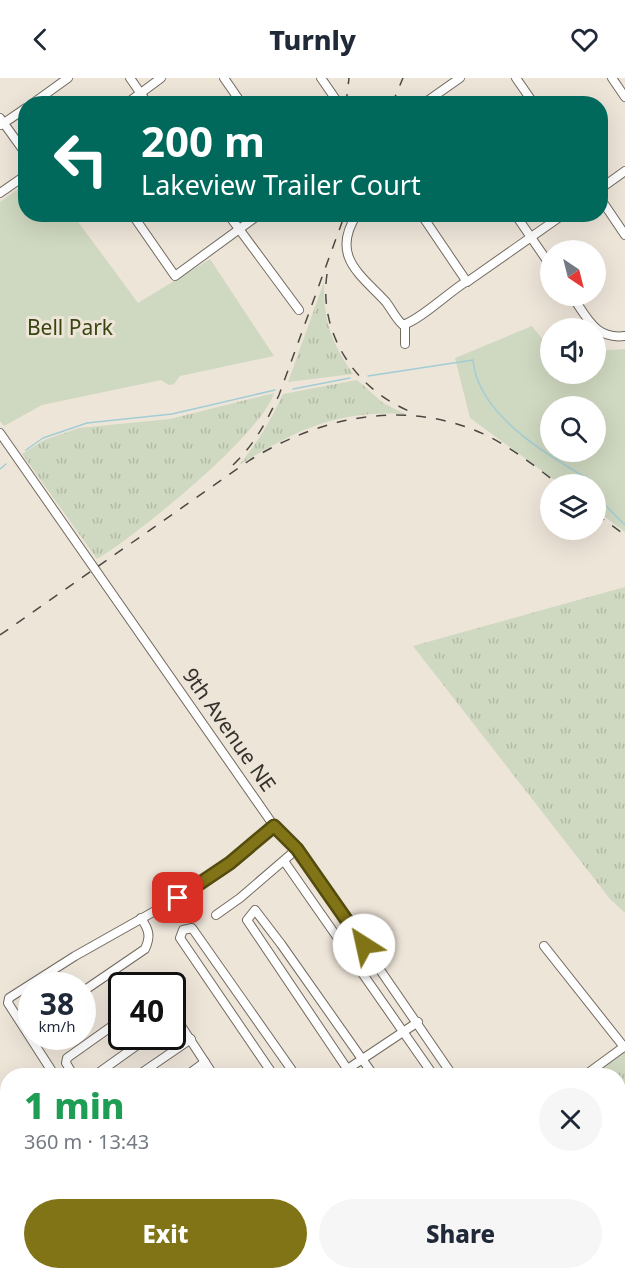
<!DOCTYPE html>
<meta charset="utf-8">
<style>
body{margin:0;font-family:"Noto Sans",sans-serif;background:#f6f6f7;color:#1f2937;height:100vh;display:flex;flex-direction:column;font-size:22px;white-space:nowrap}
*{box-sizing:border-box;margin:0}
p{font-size:20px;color:#747a83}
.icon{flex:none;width:33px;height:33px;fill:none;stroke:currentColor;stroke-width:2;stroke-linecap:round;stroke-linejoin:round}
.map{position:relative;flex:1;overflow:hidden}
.side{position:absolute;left:0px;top:990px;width:626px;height:212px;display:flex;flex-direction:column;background:#fff;border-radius:24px 24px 0 0;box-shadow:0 6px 24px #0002}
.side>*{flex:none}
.hud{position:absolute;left:18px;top:18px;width:590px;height:126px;border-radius:24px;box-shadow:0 6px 24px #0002;background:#00695c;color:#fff;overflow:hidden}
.needle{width:39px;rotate:145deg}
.tools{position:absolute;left:540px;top:162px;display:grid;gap:12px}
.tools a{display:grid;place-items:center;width:66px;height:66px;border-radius:50%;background:#fff;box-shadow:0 6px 24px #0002;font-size:30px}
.speed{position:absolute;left:18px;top:894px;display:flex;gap:12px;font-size:30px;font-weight:700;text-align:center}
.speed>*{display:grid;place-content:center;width:78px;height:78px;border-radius:50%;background:#fff;box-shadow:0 6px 24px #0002;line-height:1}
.speed small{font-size:15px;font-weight:400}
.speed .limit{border:3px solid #111;border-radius:9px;background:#fff;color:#111}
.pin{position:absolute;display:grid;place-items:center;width:51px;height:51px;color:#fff;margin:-26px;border-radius:12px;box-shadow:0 3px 9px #0006}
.me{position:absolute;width:66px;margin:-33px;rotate:325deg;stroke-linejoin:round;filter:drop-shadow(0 0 4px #0008)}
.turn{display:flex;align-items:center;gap:21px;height:126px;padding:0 24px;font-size:27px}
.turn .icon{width:78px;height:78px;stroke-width:2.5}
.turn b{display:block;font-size:42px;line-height:51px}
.round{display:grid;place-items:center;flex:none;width:63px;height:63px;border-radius:32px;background:#f6f6f7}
.overview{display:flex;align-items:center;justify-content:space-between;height:102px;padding:0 24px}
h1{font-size:36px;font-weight:800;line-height:45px;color:#1e9e55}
.primary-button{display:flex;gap:12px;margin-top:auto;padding:12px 24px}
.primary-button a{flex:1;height:69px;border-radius:36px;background:#817416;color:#fff;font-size:24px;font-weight:800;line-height:69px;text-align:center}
.primary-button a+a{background:#f6f6f7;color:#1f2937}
header{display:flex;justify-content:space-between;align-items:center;height:78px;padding:0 24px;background:#fff;font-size:27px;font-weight:800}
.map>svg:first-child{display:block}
</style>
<header><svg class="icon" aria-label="back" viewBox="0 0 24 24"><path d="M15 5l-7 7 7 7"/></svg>Turnly<svg class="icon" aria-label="heart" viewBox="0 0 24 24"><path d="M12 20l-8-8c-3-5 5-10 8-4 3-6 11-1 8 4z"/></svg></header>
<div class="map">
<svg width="625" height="1201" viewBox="0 0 625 1201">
<defs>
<pattern id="grass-tufts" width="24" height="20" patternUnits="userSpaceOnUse" patternTransform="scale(1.5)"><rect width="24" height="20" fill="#cfd8c0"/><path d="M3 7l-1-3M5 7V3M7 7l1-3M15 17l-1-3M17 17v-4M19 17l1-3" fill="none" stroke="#b2baa5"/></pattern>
<pattern id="water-rules" width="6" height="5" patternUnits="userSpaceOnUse" patternTransform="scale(1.5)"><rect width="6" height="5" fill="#a2cdd5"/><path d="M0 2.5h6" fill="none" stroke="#8cb0b7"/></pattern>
</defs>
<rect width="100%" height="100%" fill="#eee5d9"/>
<g fill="url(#grass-tufts)">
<path d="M324,204C324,245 330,261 353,296L288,304Z"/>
<path d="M357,302L383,325L405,336C335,332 297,352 239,387C258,364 271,342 283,316Z"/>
<path d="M274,315C262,356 136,458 97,481L22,376L44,362L79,350L170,341Z"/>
<polygon points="625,509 625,835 610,821 413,568"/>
<polygon points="625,973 625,1064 622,1067 625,1071 625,1078 618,1083 618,998 591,998"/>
<polygon points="618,1089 625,1099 625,1129 618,1134"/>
</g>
<g fill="#cfd8c0" fill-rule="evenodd">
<polygon points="25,106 26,136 73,137 138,225 210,181 274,278 180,298 174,306 169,307 161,302 42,327 4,348 0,343 0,124"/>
<path d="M532,248L550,271V296H596V273L625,271V454L596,432V406H560L470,340L455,280ZM596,328V374H550V328Z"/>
</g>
<g fill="url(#water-rules)">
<polygon points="0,1035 7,1052 7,1096 0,1092"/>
<polygon points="207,1194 246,1194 249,1201 210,1201"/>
</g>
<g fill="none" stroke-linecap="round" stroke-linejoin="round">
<g stroke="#a2cdd5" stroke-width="1.5">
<path d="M368,298L473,282C478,338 548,377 592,403L594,406"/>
<polyline points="293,311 350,300"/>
<polyline points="26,372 43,360 87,345 172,336 275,312"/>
<polyline points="0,391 6,386"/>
<polyline points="596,409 605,427 625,447"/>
<polyline points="0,1185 8,1177"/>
</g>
<g stroke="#726a60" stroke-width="10">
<g id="minor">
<polyline points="130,0 148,26"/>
<polyline points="224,0 242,26"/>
<polyline points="321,0 339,26"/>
<polyline points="516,0 534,26"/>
<polyline points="612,0 625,19"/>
<polyline points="32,26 68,0"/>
<polyline points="126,26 161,0"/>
<polyline points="423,26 460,0"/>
<polyline points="0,40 26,76"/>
<polyline points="1,47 26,30"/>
<polyline points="600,111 625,93"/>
<polyline points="0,115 26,97"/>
<polyline points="600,120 625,157"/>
<polyline points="132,136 175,198 260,136"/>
<polyline points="228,136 299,232"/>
<path d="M357,136C330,178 360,196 386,224C392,232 396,241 403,247C420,242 449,214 467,203"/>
<polyline points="421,136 467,204 564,136"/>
<polyline points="515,136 550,187"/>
<path d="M572,218C587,239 595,262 625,258"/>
<polyline points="405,246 405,266"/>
<polyline points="0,355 274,748 297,771 453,998"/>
<polyline points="284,783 434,998"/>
<polyline points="216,837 240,820 297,771"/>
<polyline points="544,868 624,969"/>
<path d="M82,914L145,871C151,858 149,852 141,840"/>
<polyline points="172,934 214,998"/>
<polyline points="55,998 8,925 9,920 75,878 178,820 230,785 274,748"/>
<polyline points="74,998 66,985 67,980 122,941"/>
<polyline points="94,998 150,958"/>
<polyline points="137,998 191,961"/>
<polyline points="186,998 205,984"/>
<polyline points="274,998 180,860 183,852 192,850 296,998"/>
<polyline points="337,998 418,944"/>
<polyline points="352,998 247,842 255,832 281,866 374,998"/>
<polyline points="584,998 625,968"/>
<polyline points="618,1141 625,1136"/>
<polyline points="372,1194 383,1201"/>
<polyline points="469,1194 474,1201"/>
<polyline points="588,1194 592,1201"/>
</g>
</g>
<use href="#minor" stroke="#fff" stroke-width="8"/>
<g stroke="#4b4842" stroke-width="1.5" stroke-dasharray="10 10" stroke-linecap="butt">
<polyline points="346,26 349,0"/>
<polyline points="392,26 403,0"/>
<path d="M327,196C318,258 358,314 414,335"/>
<path d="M233,387C254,367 267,343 279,317L345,136"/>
<polyline points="596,436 625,457"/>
<path d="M0,557L250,382C322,338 406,320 486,357C512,370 535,388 558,406"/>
</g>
</g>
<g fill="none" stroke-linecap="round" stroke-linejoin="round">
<g stroke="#544b0e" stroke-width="15">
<polyline id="route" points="178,820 230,785 274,748 297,771 364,867"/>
</g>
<use href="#route" stroke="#817416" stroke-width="10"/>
</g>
<g text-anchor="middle" stroke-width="6" stroke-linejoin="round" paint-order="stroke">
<g font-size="21" fill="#384511" stroke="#eee5d9">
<text x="70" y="257">Bell Park</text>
</g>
<g font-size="21" fill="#34312c" stroke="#eee5d9">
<text transform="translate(229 652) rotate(55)" y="7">9th Avenue NE</text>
</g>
</g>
</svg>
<div class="tools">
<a><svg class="needle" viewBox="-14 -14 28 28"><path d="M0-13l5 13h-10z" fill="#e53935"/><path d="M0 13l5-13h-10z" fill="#747a83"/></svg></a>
<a><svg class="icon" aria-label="sound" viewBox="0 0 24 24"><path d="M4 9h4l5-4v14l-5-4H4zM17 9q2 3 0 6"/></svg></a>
<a><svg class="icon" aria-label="search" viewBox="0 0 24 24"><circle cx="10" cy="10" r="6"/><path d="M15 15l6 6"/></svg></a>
<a><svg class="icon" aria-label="layers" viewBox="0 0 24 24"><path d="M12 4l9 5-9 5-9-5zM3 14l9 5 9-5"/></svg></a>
</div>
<div class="speed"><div>38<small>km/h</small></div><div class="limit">40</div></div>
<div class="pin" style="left:178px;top:820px;background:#d93025"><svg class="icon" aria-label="arrive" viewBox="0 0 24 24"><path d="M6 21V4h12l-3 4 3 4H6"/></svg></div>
<svg class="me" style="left:364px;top:867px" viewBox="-20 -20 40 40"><circle r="19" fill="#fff"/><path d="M0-13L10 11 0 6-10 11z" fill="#817416"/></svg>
<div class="hud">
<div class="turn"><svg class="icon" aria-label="left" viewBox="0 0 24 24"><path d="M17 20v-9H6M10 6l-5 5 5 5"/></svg><div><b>200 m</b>Lakeview Trailer Court</div></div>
</div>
<section class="side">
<div class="overview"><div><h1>1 min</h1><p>360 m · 13:43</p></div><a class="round"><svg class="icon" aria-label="close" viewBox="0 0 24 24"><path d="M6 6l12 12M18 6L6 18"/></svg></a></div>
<div class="primary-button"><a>Exit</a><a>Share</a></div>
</section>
</div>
